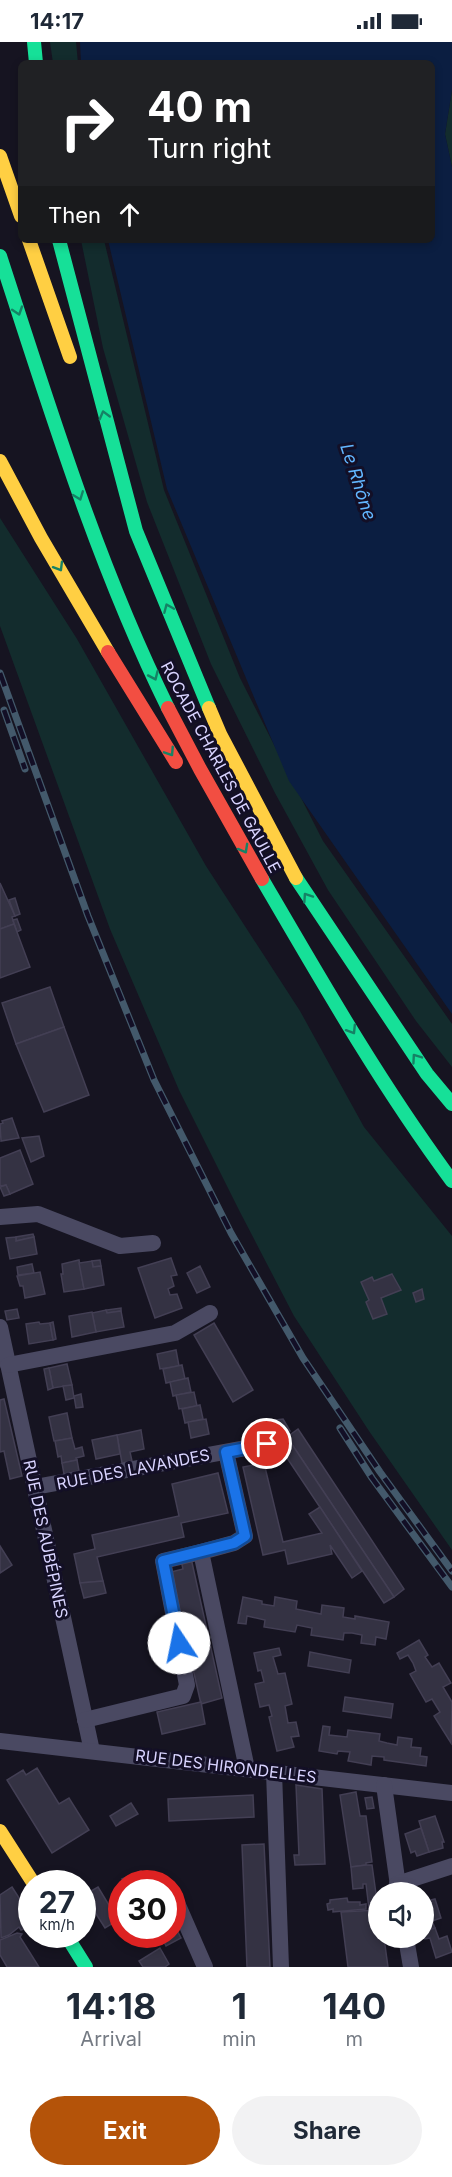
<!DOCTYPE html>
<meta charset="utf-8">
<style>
body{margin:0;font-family:Inter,sans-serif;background:#f2f2f3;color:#1f2937;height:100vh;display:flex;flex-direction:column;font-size:22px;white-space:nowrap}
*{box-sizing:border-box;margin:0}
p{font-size:20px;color:#747a83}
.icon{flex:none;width:33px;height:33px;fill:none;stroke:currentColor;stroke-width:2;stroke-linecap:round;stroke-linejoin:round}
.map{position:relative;height:1925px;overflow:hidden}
.details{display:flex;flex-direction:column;background:#fff;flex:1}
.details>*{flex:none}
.top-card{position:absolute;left:18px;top:18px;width:417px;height:183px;border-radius:9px;box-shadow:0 3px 9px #0003;background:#202124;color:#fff;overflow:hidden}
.controls{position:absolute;left:368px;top:1840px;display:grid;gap:12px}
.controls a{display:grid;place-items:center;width:66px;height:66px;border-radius:50%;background:#fff;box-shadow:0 3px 9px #0003;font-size:30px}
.speed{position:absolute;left:18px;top:1828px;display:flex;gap:12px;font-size:30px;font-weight:700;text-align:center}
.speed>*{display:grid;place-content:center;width:78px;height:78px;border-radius:50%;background:#fff;box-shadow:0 3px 9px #0003;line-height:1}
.speed small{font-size:15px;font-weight:400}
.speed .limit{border:9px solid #d22;background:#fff;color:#111}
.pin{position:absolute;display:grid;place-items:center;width:51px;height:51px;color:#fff;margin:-26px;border:3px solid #fff;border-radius:50%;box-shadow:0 2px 6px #0007}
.me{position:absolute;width:66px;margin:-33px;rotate:349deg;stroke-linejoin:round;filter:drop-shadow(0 0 4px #0008)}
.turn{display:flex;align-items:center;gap:21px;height:126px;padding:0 30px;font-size:27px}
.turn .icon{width:78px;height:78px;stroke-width:2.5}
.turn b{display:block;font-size:42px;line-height:51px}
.then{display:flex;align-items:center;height:57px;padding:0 30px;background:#0003;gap:12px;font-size:22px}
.eta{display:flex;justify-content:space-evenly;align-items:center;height:102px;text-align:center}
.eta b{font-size:36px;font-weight:700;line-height:42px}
.button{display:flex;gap:12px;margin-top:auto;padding:12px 30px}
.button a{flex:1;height:69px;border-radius:36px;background:#b45309;color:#fff;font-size:24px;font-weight:700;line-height:69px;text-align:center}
.button a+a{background:#f2f2f3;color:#1f2937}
.status{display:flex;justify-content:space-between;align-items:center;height:42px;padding:0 30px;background:#fff;direction:ltr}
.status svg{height:16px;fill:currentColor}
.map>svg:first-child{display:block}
</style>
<div class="status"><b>14:17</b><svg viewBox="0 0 49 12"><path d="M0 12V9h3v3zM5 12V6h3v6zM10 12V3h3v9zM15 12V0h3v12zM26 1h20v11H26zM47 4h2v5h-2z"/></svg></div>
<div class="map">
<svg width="452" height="1925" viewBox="0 0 452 1925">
<rect width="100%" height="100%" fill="#161421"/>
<g fill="#132c2d">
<polygon points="50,0 76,0 78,21 53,21"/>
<polygon points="452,48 452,125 445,92"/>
<polygon points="81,198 104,198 164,448 240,636 323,799 452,982 452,1025 416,979 328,848 275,751 211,622 147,460 103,306"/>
<polygon points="0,476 77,597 206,824 300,969 364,1085 452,1194 452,1508 369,1389 294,1274 240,1170 179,1048 110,887 0,584"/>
</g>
<polygon fill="#0b1e41" points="80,0 452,0 452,48 445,92 452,125 452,972 289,739 167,447 108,198 432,198 432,21 81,21"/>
<g fill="#343243" stroke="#433f54" stroke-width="1.5">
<polygon points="0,841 15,874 12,875 14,882 0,887"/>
<polygon points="15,856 20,872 15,874 9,858"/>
<polygon points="17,877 21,888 17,890 13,878"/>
<polygon points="14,882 30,925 0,936 0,887"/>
<polygon points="50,945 64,985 16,1002 2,961"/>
<polygon points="64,985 89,1053 44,1070 16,1002"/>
<polygon points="12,1076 19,1096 1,1099 0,1082 3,1081 2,1079"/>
<polygon points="39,1094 44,1114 31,1120 22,1096"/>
<polygon points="20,1108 33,1142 10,1152 6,1143 0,1144 0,1116"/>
<polygon points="6,1143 10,1152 4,1154 0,1145"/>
<polygon points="33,1192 34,1195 16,1199 16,1195"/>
<polygon points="16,1195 16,1199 34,1195 37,1212 10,1217 6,1196"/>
<polygon points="171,1216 177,1233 171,1234 174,1244 168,1247 170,1253 177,1252 182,1266 155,1276 138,1226"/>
<polygon points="79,1218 84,1247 64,1250 61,1232 63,1232 62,1222"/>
<polygon points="100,1218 101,1224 93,1225 92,1219"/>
<polygon points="92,1219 93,1225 101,1224 104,1243 84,1247 79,1221"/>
<polygon points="32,1222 34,1231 18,1233 17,1225"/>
<polygon points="200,1224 210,1245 197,1251 187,1231"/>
<polygon points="40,1230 45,1252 25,1256 23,1244 20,1244 17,1234"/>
<polygon points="392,1232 401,1248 381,1256 387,1272 373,1277 366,1260 369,1258 361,1240 372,1235 374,1239"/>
<polygon points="422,1247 424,1257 416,1260 413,1251"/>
<polygon points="121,1266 121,1269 107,1271 106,1268"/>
<polygon points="17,1267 19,1276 7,1278 5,1269"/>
<polygon points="106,1268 107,1271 121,1269 124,1285 96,1290 92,1271"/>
<polygon points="92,1270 96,1290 72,1295 69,1274"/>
<polygon points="39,1280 40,1282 50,1281 53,1298 29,1302 26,1282"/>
<polygon points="53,1280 56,1297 53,1298 50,1281"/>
<polygon points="214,1281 253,1348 233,1360 194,1293"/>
<polygon points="176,1308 179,1324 160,1327 157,1312"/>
<polygon points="67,1322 72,1343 53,1346 49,1326"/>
<polygon points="182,1323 185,1337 166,1341 163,1327"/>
<polygon points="49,1326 53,1346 48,1348 44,1327"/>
<polygon points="188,1336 191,1350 173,1354 170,1340"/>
<polygon points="72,1343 74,1356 66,1358 63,1344"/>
<polygon points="194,1350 197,1364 179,1367 176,1353"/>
<polygon points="81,1352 83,1365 76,1366 74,1354"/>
<polygon points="4,1357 22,1434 10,1437 4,1409 0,1410 0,1358"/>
<polygon points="200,1363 203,1377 185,1381 182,1367"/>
<polygon points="67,1371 72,1396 54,1399 49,1375"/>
<polygon points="206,1377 209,1392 191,1396 188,1380"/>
<polygon points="283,1377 290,1389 283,1390 275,1378"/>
<polygon points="275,1378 283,1390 275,1392 267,1380"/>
<polygon points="267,1380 275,1392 267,1393 259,1381"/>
<polygon points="259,1381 267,1393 260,1394 251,1383"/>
<polygon points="298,1387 404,1547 394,1555 287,1395"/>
<polygon points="141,1388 144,1407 130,1410 132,1419 122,1421 117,1393"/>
<polygon points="117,1393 120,1412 96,1417 92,1398"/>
<polygon points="287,1395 394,1555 384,1561 277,1401"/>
<polygon points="72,1396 75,1407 82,1405 84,1414 76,1416 77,1418 62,1421 61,1414 58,1415 55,1399"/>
<polygon points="77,1418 79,1429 64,1432 62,1421"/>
<polygon points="264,1421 283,1500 322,1491 309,1472 320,1465 362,1529 352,1536 330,1503 332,1512 288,1522 285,1508 263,1513 243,1425"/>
<polygon points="218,1431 228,1471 181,1481 184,1495 97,1515 103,1539 80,1541 74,1512 95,1507 92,1493 179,1474 172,1442"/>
<polygon points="0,1504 12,1523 0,1531"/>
<polygon points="191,1516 222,1656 201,1662 171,1530 183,1527 181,1518"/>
<polygon points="103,1539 106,1551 84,1556 80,1541"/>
<polygon points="243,1555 262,1559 262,1562 274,1564 275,1555 297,1559 296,1567 321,1572 322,1563 344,1566 343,1575 355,1577 355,1574 389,1580 386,1597 376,1595 375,1603 361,1601 362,1593 352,1591 344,1591 343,1598 311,1593 312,1586 297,1583 295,1590 264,1585 265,1578 247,1574 246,1582 238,1581"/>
<polygon points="419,1598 428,1613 425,1615 432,1625 439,1621 451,1641 443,1645 452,1660 451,1701 434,1674 440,1670 432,1657 426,1660 410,1632 416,1629 413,1621 408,1613 400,1617 397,1611"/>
<polygon points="279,1606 281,1613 273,1615 278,1632 285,1631 292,1662 285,1664 288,1681 296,1680 299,1694 291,1695 294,1705 277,1709 269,1675 272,1674 269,1663 260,1665 255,1642 264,1640 261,1628 258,1629 254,1611"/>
<polygon points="310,1610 351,1618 349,1631 308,1624"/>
<polygon points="345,1655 393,1662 391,1676 343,1669"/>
<polygon points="201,1660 205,1682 162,1692 157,1670"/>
<polygon points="323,1684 330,1685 329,1693 347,1695 348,1688 380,1692 379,1699 387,1701 397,1703 398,1695 412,1697 411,1705 421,1706 420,1714 427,1715 426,1724 384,1718 384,1715 372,1714 371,1723 348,1719 350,1710 338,1709 337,1712 319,1709"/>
<polygon points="37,1726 59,1762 69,1756 89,1788 52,1811 7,1738 23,1728 26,1733"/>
<polygon points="296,1743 322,1747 325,1822 295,1823 294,1813 299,1813"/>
<polygon points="356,1750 360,1774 366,1774 372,1820 366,1821 366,1823 351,1825 340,1753"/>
<polygon points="253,1753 254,1775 169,1779 168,1757"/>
<polygon points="372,1755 374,1766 367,1767 365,1756"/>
<polygon points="131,1761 138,1772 116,1784 110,1774"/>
<polygon points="435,1774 444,1800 442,1800 443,1806 429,1810 419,1779"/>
<polygon points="421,1786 429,1810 417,1814 415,1809 411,1811 405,1792"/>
<polygon points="264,1802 270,1925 247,1925 242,1803"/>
<polygon points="366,1823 372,1823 378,1866 369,1867 366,1842 363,1842 363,1846 353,1847 351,1825"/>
<polygon points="141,1829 147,1842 124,1842 122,1837"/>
<polygon points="12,1845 32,1876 32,1884 21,1888 19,1885 9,1893 1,1896 0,1853"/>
<polygon points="98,1845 118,1878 105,1886 84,1853"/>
<polygon points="347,1856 348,1860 360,1860 360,1863 366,1862 366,1867 333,1870 333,1867 328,1868 327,1862 330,1861 330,1858"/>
<polygon points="435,1857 441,1876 432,1879 435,1886 423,1890 423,1860"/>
<polygon points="378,1868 378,1896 384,1896 388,1925 348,1925 341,1870"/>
<polygon points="172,1879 181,1896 166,1904 161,1893 172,1893"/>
<polygon points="435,1886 439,1897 447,1894 452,1910 436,1916 430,1896 425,1897 423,1890"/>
<polygon points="17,1891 22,1892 20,1895 39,1925 7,1925 0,1913 0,1898"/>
<polygon points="160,1906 169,1922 165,1925 143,1925 139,1919"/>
</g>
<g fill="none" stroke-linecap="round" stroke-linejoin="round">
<g stroke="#4a4962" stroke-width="16">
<polyline points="0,1175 38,1172 120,1204 153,1201"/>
<polyline points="0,1285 92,1709"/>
<polyline points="8,1323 175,1291 210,1271"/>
<polyline points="226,1410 245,1494 234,1501 201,1510 247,1727"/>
<polyline points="35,1445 267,1402"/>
<polyline points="85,1678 183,1654 187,1643 163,1519 201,1510"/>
<polyline points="0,1699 452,1751"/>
<polyline points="274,1730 281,1925"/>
<polyline points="384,1743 399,1851"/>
<polyline points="397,1842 452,1824"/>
<polyline points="174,1854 205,1925"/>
<polyline points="406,1896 411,1925"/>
</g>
<g stroke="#16e098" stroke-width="14">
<polyline points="34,0 36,21"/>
<polyline points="59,198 136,489 209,666"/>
<path d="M0,214C50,367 97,522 168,666"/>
<polyline points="296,836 427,1032 452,1062"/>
<path d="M262,837C322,940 381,1043 452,1139"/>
<polyline points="66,1893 86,1925"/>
</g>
<g stroke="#ffcf43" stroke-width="14">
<polyline points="0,114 21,174"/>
<polyline points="29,198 70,315"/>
<polyline points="0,419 41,496 108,610"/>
<polyline points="209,666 220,692 296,836"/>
<polyline points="0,1789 34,1842"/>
</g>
<g stroke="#f24e42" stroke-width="14">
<polyline points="108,610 176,720"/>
<polyline points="168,666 200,727 262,837"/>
</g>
<g stroke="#43596b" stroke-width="7">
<g id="rail">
<polyline points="0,631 88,874 154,1038 231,1191 303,1316 380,1430 452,1529"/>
<polyline points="4,668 25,727"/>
<polyline points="340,1386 372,1436 452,1545"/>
</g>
</g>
<use href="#rail" stroke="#130f26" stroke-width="4.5" stroke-dasharray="14" stroke-linecap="butt"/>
</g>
<defs><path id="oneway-chevron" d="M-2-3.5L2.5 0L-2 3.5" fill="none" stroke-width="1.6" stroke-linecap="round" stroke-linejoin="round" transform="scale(1.5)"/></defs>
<g stroke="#158265">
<use href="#oneway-chevron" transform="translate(18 269) rotate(72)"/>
<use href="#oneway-chevron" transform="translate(104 373) rotate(-105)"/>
<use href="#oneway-chevron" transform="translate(79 454) rotate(69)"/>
<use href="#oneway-chevron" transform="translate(59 525) rotate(59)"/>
<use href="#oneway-chevron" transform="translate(168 566) rotate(-113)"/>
<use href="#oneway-chevron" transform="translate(154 634) rotate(66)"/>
<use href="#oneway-chevron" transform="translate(170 710) rotate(57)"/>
<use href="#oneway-chevron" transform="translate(244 807) rotate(61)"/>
<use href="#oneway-chevron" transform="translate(307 855) rotate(-124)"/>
<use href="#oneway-chevron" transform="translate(352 988) rotate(58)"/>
<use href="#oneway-chevron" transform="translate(416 1016) rotate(-125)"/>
</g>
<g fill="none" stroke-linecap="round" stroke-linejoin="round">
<g stroke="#114b97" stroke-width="15">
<polyline id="route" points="179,1601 163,1519 234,1501 245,1494 226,1410 267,1402"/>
</g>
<use href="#route" stroke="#1a73e8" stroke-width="10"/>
</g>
<g text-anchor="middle" stroke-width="6" stroke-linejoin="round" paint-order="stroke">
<g font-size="16" fill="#d9d4ff" stroke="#130f26">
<text transform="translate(221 725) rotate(62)" y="6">ROCADE CHARLES DE GAULLE</text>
<text transform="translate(133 1427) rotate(-11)" y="6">RUE DES LAVANDES</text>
<text transform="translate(46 1497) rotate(78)" y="6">RUE DES AUBÉPINES</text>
<text transform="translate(226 1724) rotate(7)" y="6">RUE DES HIRONDELLES</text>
</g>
<g font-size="18" font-style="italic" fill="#62b6ff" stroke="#130f26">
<text transform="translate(358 440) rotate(72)" y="6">Le Rhône</text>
</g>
</g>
</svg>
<div class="controls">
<a><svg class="icon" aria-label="sound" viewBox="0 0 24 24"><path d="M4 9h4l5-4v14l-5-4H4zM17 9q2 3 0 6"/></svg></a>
</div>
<div class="speed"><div>27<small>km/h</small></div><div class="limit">30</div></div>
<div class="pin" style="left:267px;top:1402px;background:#d93025"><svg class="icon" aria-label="arrive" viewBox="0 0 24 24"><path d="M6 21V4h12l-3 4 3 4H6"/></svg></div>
<svg class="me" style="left:179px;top:1601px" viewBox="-20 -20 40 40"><circle r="19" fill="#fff"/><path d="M0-13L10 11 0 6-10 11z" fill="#1a73e8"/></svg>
<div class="top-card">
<div class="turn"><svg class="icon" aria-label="right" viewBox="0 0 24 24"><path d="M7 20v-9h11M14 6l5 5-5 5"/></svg><div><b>40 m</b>Turn right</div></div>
<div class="then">Then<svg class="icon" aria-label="ahead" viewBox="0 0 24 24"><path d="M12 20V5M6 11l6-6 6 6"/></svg></div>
</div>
</div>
<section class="details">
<div class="eta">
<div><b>14:18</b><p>Arrival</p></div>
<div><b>1</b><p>min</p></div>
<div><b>140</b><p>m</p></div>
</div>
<div class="button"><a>Exit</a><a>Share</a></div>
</section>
